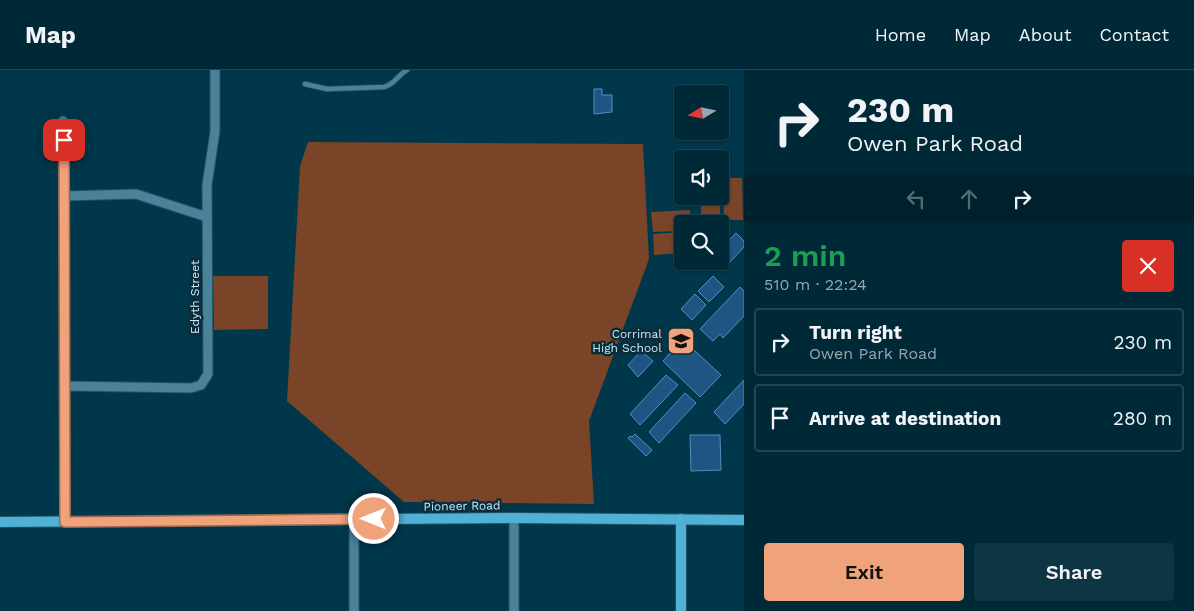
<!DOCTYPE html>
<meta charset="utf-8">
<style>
body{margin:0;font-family:"Work Sans",sans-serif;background:#0e3543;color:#f1f3f6;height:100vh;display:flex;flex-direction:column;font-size:19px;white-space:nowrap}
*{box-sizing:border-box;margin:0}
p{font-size:16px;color:#95a6ae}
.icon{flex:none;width:28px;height:28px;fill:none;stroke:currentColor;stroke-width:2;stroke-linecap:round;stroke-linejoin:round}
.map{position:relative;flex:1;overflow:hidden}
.panel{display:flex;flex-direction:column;background:#002938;width:450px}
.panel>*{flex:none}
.top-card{background:#002938;color:#f1f3f6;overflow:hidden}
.needle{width:32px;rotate:260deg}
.buttons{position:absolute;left:674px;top:15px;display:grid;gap:10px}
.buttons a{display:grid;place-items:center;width:55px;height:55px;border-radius:5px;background:#002938;box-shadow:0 1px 4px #0004,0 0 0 1px #224553;font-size:25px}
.pin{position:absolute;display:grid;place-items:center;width:42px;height:42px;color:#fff;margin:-21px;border-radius:10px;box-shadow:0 2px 8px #0006}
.me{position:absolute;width:55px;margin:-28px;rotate:270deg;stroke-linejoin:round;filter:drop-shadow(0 0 4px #0008)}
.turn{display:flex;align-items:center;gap:18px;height:105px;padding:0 20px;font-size:22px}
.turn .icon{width:65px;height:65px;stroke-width:2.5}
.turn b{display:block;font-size:35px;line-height:42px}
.lanes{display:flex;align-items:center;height:48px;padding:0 20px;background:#0003;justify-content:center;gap:25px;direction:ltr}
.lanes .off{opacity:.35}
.round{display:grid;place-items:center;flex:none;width:52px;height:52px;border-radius:5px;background:#0e3543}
.summary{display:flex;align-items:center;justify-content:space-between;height:85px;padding:0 20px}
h1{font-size:30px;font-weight:600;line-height:38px;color:#1e9e55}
.cta{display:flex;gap:10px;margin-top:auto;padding:10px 20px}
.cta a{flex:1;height:58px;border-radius:5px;background:#f0a27a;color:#111;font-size:20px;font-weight:600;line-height:58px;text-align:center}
.cta a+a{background:#0e3543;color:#f1f3f6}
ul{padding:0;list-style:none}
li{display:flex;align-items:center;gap:15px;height:68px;margin:0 10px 8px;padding:0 10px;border:2px solid #224553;border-radius:5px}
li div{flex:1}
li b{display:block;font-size:19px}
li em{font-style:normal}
header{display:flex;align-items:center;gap:30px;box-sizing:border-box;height:70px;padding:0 25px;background:#002938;border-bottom:1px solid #224553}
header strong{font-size:24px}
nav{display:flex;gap:28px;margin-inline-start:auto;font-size:18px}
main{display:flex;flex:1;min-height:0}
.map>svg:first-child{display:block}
</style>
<header>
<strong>Map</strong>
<nav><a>Home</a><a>Map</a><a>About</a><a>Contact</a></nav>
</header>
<main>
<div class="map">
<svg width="744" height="541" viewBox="0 0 744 541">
<rect width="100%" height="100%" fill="#00374a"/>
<g fill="#794428">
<polygon points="308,72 643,74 649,189 589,351 594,434 404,432 287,331 300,96"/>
<polygon points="723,108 742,108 743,150 724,150"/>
<rect x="701" y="126" width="19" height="25"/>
<polygon points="690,140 691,154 682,154 682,161 653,162 651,142"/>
<polygon points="682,162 682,183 654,185 653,164"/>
<polygon points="213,206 268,206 268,259 214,260"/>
</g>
<g fill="#1e5583" stroke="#518ec4">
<polygon points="594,19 602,19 602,25 612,25 612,42 594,44"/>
<polygon points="736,163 744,171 744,177 730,192 720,183 720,180"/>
<polygon points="713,206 724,217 709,232 698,221"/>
<polygon points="740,217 744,221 744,246 723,268 720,264 713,271 700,259"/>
<polygon points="695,224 706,235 692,250 681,239"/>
<polygon points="682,269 721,305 700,327 663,291"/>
<polygon points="641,281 653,291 638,307 628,295"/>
<polygon points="666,305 678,315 640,355 630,344"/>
<polygon points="744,310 744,334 725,354 714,342"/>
<polygon points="685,323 696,333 659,373 649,362"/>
<polygon points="635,364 652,380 646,386 628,368 630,366 632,367"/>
<polygon points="690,365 720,365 721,400 691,401"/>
</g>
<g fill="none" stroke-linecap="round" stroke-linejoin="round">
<g stroke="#1f5467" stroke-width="6">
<path id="service" d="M305,14L327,19L384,17C394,15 398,5 407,0"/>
</g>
<g stroke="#1f5467" stroke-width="11">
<g id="minor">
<polyline points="63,51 65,452"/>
<polyline points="64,126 136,124 207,147"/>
<polyline points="64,316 191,318 201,315 208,304 207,115 215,61 215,0"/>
<polyline points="514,448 514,541"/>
<polyline points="354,541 354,450"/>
</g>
</g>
<g stroke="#1f5467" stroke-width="12">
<g id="secondary">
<polyline points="681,449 681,541"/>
<polyline points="0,452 514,448 744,450"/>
</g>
</g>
<use href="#service" stroke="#4a829a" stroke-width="4.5"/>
<use href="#minor" stroke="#4a829a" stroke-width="9"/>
<use href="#secondary" stroke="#50b0d6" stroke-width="10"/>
</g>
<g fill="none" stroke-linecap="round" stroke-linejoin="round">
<g stroke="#9c694f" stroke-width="12">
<polyline id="route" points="64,70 65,452 374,449"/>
</g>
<use href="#route" stroke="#f0a27a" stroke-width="9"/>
</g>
<defs>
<g id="school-square" transform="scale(1.4375)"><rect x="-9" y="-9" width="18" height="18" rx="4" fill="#f0a27a" stroke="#0d2c37"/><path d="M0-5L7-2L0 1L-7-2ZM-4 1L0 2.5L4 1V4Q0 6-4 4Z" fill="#111"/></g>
</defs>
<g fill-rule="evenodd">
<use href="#school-square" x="681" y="271"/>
</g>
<g text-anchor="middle" stroke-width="5" stroke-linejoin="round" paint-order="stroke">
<g font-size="12" fill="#c0ebff" stroke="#0d2c37">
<text transform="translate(195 227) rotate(-90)" y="4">Edyth Street</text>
<text transform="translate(462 436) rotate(-1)" y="4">Pioneer Road</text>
</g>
<g font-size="12" fill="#c0ebff" stroke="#0d2c37" text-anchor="end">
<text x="662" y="268">Corrimal<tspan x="662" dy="14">High School</tspan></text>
</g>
</g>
</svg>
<div class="buttons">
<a><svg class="needle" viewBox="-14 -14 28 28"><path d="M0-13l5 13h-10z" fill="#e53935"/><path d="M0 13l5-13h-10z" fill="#95a6ae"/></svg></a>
<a><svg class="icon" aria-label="sound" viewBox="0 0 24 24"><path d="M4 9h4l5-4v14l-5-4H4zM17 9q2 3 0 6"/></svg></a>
<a><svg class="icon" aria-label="search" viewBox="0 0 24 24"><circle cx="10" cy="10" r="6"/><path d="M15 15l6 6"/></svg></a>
</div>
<div class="pin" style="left:64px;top:70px;background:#d93025"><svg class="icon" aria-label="arrive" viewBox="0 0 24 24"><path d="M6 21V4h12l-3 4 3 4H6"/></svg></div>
<svg class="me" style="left:374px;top:449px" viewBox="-20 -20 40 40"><circle r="17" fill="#f0a27a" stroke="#fff" stroke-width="3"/><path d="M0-11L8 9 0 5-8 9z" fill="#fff"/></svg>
</div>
<section class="panel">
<div class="top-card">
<div class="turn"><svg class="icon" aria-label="right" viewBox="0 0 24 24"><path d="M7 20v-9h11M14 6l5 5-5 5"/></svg><div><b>230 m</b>Owen Park Road</div></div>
<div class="lanes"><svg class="icon off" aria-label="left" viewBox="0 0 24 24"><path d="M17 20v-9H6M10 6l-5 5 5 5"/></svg><svg class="icon off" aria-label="ahead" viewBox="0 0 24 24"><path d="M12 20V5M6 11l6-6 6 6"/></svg><svg class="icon" aria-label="right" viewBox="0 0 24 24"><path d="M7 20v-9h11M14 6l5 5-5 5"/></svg></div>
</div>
<div class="summary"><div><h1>2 min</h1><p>510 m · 22:24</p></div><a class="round" style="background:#d93025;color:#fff"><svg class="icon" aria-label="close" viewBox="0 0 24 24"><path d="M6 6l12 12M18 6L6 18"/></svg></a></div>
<ul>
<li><svg class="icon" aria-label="right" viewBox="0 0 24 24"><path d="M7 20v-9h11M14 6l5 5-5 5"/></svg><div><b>Turn right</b><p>Owen Park Road</p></div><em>230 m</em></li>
<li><svg class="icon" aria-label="arrive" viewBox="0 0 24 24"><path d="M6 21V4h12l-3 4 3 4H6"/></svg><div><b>Arrive at destination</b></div><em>280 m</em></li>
</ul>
<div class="cta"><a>Exit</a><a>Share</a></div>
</section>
</main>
